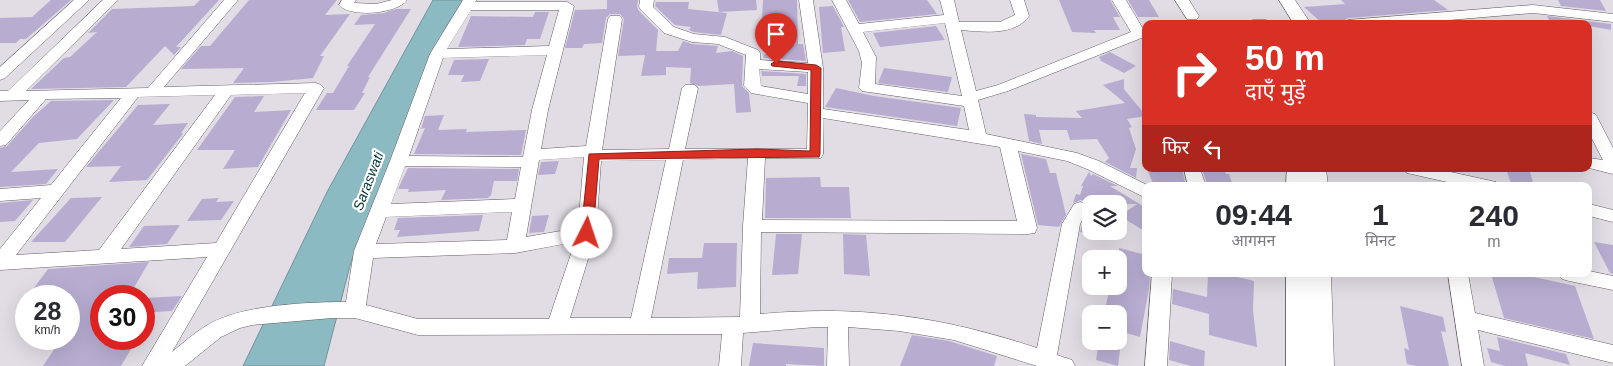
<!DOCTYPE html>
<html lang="hi">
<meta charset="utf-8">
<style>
body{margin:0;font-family:Helvetica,"Noto Sans Devanagari",sans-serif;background:#f7f7f7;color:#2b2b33;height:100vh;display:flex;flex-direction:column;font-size:19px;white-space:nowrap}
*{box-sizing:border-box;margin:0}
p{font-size:16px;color:#7c7c81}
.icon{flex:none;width:28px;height:28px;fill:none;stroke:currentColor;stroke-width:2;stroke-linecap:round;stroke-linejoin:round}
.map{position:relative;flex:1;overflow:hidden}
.details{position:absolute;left:1142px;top:182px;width:450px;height:95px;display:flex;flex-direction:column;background:#fff;border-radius:10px;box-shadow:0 5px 20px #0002}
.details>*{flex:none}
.top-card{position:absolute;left:1142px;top:20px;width:450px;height:152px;border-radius:10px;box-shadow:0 5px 20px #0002;background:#d93025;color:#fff;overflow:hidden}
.controls{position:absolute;left:1082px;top:195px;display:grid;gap:10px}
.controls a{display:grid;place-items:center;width:45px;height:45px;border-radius:10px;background:#fff;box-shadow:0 5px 20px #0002;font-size:25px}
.speed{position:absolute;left:15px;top:285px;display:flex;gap:10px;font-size:25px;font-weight:700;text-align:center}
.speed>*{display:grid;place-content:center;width:65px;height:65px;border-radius:50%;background:#fff;box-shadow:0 5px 20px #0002;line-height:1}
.speed small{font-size:12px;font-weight:400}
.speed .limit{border:8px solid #d22;background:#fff;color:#111}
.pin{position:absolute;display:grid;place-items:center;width:42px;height:42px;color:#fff;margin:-51px -21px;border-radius:50% 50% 50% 0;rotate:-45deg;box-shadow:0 0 5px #0007}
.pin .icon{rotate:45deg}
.me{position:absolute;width:55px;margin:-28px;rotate:4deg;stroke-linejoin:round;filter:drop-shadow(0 0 4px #0008)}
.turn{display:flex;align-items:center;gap:18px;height:105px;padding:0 20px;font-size:22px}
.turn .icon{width:65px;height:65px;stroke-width:2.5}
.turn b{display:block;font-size:35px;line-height:42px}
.then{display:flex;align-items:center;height:48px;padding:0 20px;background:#0003;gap:10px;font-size:19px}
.eta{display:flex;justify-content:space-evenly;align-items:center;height:85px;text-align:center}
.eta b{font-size:30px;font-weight:700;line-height:35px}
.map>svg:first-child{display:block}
</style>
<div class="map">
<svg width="1613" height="366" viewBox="0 0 1613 366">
<rect width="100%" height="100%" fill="#e2dce4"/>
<polygon fill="#8bbac3" stroke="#73939a" points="433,0 463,0 446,27 417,95 351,262 324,366 243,366 327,192"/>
<g fill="#b8add1">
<polygon points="51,0 71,0 26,39 20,39 16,43 0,43 0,18 32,17"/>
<polygon points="200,0 219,0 176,47 181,47 174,55 165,46 126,87 31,89 64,58 70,57 97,32 88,33 112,9 194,6"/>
<polygon points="249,0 337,0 325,15 350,14 320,56 324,56 313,78 272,82 233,83 244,68 181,69 201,46 210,46"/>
<polygon points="607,0 638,0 637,7 639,11 658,30 656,51 678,51 683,41 692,44 718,46 716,53 732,51 743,56 742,86 749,93 751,112 736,113 734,84 698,86 690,83 691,68 666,67 666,75 641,76 645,55 618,56 624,19 620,14 610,14 606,18 602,43 584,44 582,48 565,48 575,10 607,9"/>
<polygon points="717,0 756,0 757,10 719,12"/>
<polygon points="763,0 797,0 798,44 803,44 806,61 763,58 764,54 766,54 773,47 778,36 779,20 762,20"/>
<polygon points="848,0 927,0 937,14 860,22"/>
<polygon points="1059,0 1110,0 1120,17 1113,17 1120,30 1094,30 1096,33 1072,32"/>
<polygon points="1128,0 1149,0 1159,17 1138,17"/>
<polygon points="1341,0 1434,0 1448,10 1348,18 1340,23 1323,24 1304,7 1345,4"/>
<polygon points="1558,0 1600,0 1606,11 1561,6"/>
<polygon points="656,2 689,2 688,9 727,13 721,35 694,32 689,30 691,27 675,25 655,6"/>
<polygon points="833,6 844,27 841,27 845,51 823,53 819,7"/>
<polygon points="396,9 411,9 368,77 370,77 362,93 365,93 354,110 316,110 327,93 333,93 349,66 347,66 375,24 354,25 361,15 384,13"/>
<polygon points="535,12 549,12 540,39 527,39 525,45 458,47 471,16 533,17"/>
<polygon points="1547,16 1611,24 1611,30 1589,26 1589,24 1551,24"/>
<polygon points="936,26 945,40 880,47 873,33"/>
<polygon points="1110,52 1136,66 1124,73 1101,61 1099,57"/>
<polygon points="489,59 480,81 461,82 464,75 448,75 454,60"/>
<polygon points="884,68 952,77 948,92 878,83"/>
<polygon points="761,71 806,74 806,86 797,86 799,76 762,76"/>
<polygon points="1124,79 1124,89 1146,116 1127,119 1132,127 1129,128 1136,149 1130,168 1137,168 1136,178 1105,162 1109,158 1097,139 1070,140 1067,130 1039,130 1042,144 1029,141 1024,114 1036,115 1036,117 1082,118 1076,111 1125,103 1103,85"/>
<polygon points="836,88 874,96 961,108 957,126 825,107"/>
<polygon points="264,96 254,112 291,110 258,167 223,169 235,150 197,150 235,97"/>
<polygon points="114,100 77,139 39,143 11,172 58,169 46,184 0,187 0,148 7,146 33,117 51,101"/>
<polygon points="170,104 153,125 188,123 181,133 183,133 182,135 147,180 109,182 121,166 86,167 138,105"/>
<polygon points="444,115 438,130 467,129 466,132 526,130 521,155 414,154 425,128 421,129 425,116"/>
<polygon points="1021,154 1046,159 1050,173 1056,173 1066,215 1059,227 1038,225"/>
<polygon points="559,161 555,174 538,175 541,162"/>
<polygon points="408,168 519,169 517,181 494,181 491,195 488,198 441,200 446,190 408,192 409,189 398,189"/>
<polygon points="1147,169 1182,169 1186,186 1154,186"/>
<polygon points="1202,169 1224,169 1226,174 1229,174 1233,186 1208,186"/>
<polygon points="1506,169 1530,172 1534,186 1512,186"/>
<polygon points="1089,172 1091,176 1093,174 1118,186 1110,186 1146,208 1146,229 1141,229 1120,216 1137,204 1100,204 1091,198 1091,234 1080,232 1082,225 1090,207 1087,202 1081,200 1073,203 1076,194 1080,195 1083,186 1081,186"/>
<polygon points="820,177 821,187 849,187 851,218 765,218 766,178"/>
<polygon points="102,197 65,242 31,242 71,198"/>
<polygon points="219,198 216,202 234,201 221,220 187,221 202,199"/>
<polygon points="33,200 15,221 0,222 0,203"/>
<polygon points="483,215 479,231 397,237 400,230 394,230 398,218"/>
<polygon points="549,215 544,232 529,233 532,216"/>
<polygon points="180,225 167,244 129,247 144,226"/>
<polygon points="776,234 802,234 798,274 772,275"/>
<polygon points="843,234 866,235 870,276 844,274"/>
<polygon points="1594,242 1613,245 1613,274 1610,273"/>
<polygon points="704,243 737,243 736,287 697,289 698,272 667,274 669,258 702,258"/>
<polygon points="1119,248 1146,255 1146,274 1150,274 1149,289 1140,337 1119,331 1119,314 1104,314 1110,286 1119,286"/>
<polygon points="149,262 129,296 101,296 101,339 137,339 121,366 43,366 61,339 69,339 69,296 28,296 48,269"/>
<polygon points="1208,274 1225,274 1254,281 1253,310 1257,347 1209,335 1209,314 1172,304 1173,289 1207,297"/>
<polygon points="1491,274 1521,274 1575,286 1594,339 1504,318"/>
<polygon points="182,296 172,311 153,312 144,327 144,298"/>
<polygon points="1400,306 1443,317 1446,332 1441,331 1449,366 1416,366 1407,364 1404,348 1409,350"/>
<polygon points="912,335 949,341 997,356 994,366 900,366"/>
<polygon points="1497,337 1566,354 1570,365 1525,353 1528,366 1505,366 1491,362 1487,348 1500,351"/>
<polygon points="1099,341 1121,341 1118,366 1096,360"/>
<polygon points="1170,341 1205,351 1204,366 1191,366 1169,360"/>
<polygon points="753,343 824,348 824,366 786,364 786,366 749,366"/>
</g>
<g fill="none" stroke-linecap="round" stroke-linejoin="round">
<g stroke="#645e65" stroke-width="1">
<g id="minor">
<polygon points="74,0 89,0 5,78 0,80 0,67"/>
<path d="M103,0H118L26,91L148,88L224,0H238L164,87L316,83L321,85L324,88L172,352C183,343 194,333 206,326C238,305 308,302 346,302L354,251L390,161L430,54L463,0H477L475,2H567L574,6L548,110L541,149L586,146L608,19L610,16H620L622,19L602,150L669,149L682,88L685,85H695L698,88L685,149H807L808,103L751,93L744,86L746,55L718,44L692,42L664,33L641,10L639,7L640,0H654L653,7L674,27L694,34L725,37L758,50L760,53V60L808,63L799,0H813L823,68V109L969,130L964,106L862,91L859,88L862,63L859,51L832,0H846L859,24L944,15L940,0H954L959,22H1000L1015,15L1010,0H1024L1029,16C1015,36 983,32 961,30L976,91L998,85L1131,32L1112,0H1126L1146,34L1144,37L1008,91L978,100L986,134L1077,153L1099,161L1149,186H1146V198L1087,169L1067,161L1018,151L1037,228L1035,233L1028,234L761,232L760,314C861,305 940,316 1037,348L1062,224L1074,204L1080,202L1086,204L1089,208L1080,224L1057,355L1072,360L1075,366H1037L954,340L899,331L848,327L849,366H827L828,327H816L743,333L741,366H719L722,334L418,335L355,318H332L252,325L240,328L221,337L185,366H142L207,257L0,270V249L41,198L0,201V189L51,185L121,98L46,99L6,145L0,146V131L29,100L0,101V91H8ZM471,10H559L549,46L447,49ZM945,23L962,96L875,84L876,57L863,32ZM547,55L532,110L523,157L409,156L443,58ZM759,69L808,72V94L761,86ZM305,93L216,243L121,249L231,95ZM215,95L99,250L16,255L138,97ZM823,118L1000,147L1017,221L762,220L765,158H821L823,154ZM584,157L578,228L526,237L539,160ZM748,158L743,226L740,317L651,318L683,160ZM666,160L631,318H570L596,233L601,161ZM405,166L521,167L515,199L391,204ZM512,212L507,240L376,244L386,217ZM575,242L549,319H418L366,305L373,258L515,253Z"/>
<path d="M342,0H356L354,3L376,4L392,0H407C397,14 350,18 339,5Z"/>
<polygon points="1175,0 1189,0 1199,16 1197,19 1187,19"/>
<polygon points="1533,5 1613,14 1613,22 1533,13 1402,24 1341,24 1348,20"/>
<polygon points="1253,20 1266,20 1273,24 1246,24"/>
<polygon points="1589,112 1595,114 1597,117 1613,148 1613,174 1589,168 1589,158 1603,160 1589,133"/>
<polygon points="1184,169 1200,169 1206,186 1188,186"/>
<polygon points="1404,169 1437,169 1496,182 1499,186 1465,186 1407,173"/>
<polygon points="1589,204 1613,210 1613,222 1589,216"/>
<polygon points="1589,271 1613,276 1613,290 1569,281 1562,279 1559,274 1589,274"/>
<polygon points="1152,274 1172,274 1167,366 1145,366"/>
<polygon points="1448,274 1468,274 1475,313 1613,345 1613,363 1478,330 1484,366 1462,366"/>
</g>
</g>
<g stroke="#645e65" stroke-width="1">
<g id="tertiary">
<polygon points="1279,0 1295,0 1311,24 1294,24"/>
<polygon points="1287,169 1326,169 1328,186 1286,186"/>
<polygon points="1286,274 1331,274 1334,366 1286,366"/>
</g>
</g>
<use href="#minor" fill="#fff" fill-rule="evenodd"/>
<use href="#tertiary" fill="#fff" fill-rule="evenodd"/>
</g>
<polygon fill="#d93025" stroke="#8d1f18" points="776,61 816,65 821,68 820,154 819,157 599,159 593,233 592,236 583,236 581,233 589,154 757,149 810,151 811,70 772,66 771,64"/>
<g text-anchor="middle" stroke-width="4.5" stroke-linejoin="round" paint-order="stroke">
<g font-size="14" font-style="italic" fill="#013038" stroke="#fff">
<text transform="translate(368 181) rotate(-69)" y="5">Saraswati</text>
</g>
</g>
</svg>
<div class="controls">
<a><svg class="icon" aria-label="layers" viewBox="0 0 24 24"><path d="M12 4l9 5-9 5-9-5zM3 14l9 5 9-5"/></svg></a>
<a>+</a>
<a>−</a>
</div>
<div class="speed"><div>28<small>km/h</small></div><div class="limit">30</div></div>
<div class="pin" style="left:776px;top:64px;background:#d93025"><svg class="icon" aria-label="arrive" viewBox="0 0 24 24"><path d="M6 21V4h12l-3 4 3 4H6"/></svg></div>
<svg class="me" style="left:587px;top:233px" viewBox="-20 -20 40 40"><circle r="19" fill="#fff"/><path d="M0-13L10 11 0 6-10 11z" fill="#d93025"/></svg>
<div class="top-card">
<div class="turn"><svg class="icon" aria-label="right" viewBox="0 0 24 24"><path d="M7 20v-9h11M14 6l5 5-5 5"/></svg><div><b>50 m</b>दाएँ मुड़ें</div></div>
<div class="then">फिर<svg class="icon" aria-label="left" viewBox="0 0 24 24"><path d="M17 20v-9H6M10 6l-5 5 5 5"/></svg></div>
</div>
<section class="details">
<div class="eta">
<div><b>09:44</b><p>आगमन</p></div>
<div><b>1</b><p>मिनट</p></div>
<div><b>240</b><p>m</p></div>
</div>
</section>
</div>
